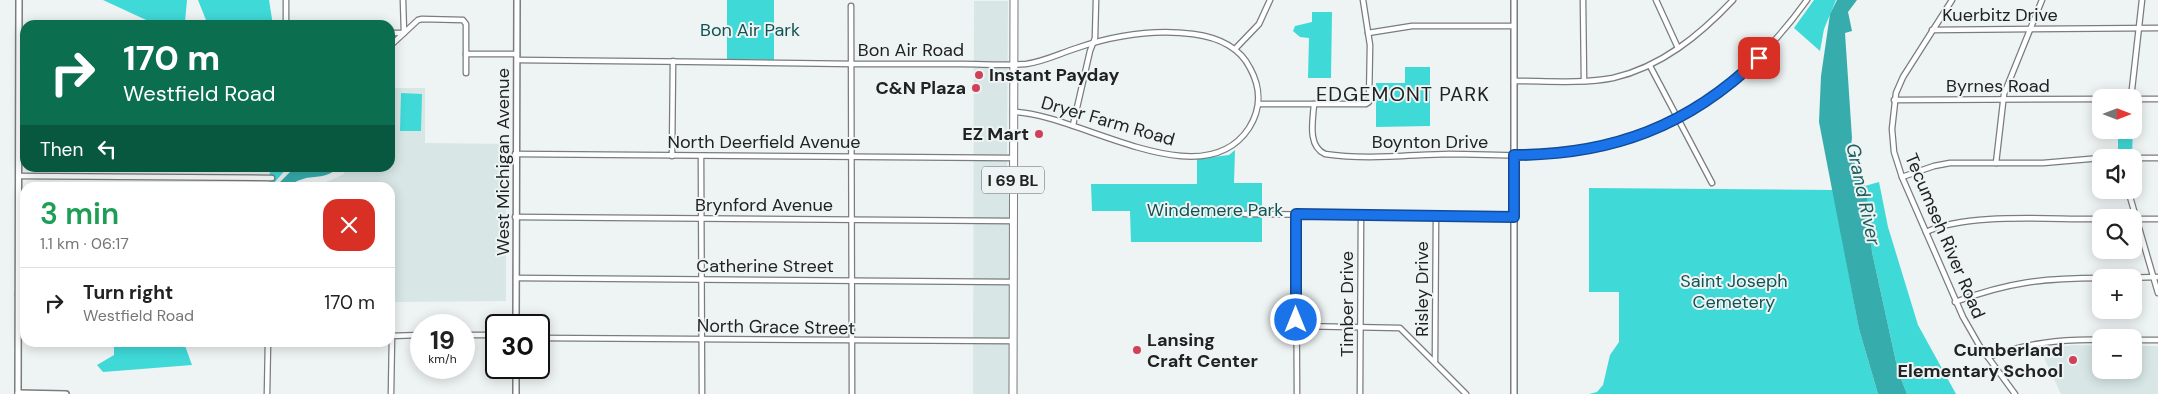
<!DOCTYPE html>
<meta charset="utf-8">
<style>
body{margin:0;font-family:"DM Sans",sans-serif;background:#f6f6f6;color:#222;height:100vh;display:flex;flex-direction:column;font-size:19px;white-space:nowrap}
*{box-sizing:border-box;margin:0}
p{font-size:16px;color:#767676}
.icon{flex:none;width:28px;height:28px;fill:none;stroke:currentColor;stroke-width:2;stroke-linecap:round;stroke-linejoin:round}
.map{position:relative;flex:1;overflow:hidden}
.panel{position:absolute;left:20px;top:182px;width:375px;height:165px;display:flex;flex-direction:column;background:#fff;border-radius:15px;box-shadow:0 2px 12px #0003}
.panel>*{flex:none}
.guide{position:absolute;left:20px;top:20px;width:375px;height:152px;border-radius:15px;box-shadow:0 2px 12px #0003;background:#0b6e4f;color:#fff;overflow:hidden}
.needle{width:32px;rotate:90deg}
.buttons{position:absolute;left:2092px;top:89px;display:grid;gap:10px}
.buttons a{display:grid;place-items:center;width:50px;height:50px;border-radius:10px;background:#fff;box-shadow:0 2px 12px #0003;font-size:25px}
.speed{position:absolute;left:410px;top:314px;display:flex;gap:10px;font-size:25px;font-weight:700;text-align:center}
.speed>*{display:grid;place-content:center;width:65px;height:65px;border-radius:50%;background:#fff;box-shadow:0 2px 12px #0003;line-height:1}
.speed small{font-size:12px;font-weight:400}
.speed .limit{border:2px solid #111;border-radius:8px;background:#fff;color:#111}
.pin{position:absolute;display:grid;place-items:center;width:42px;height:42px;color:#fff;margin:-21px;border-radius:10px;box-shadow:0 2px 8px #0006}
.me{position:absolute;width:55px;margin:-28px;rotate:0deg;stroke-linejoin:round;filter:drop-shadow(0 0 4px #0008)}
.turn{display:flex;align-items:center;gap:18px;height:105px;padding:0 20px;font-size:22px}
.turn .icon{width:65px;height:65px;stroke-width:2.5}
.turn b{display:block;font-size:35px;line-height:42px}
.then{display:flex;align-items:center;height:48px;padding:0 20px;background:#0003;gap:10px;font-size:19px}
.round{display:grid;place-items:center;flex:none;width:52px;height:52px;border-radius:15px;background:#f6f6f6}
.summary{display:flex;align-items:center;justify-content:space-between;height:85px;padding:0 20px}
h1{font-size:30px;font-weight:600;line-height:38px;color:#1e9e55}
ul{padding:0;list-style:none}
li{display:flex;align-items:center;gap:15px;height:70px;padding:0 20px;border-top:1px solid #e0e0e0}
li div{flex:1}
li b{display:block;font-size:19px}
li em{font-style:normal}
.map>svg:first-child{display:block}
</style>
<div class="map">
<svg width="2158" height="394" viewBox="0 0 2158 394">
<rect width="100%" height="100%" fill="#eef3f3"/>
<g fill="#d8e6e6">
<polygon points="974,1 1008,1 1007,166 1013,282 1013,394 973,394"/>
<polygon points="393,88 425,88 425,143 506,144 506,301 390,302 390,188 313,188 344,174 346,168 390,168 390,113 394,109"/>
<polygon points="2075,345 2101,346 2101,370 2134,370 2134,346 2158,346 2158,394 2061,394 2040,349"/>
</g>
<g fill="#3fd9d8">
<polygon points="103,0 187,0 185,22 157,25"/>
<polygon points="198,0 269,0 273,25 208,25"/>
<polygon points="727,0 774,0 774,60 727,59"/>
<polygon points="1814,0 1836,0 1824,29 1820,51 1794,28"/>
<polygon points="1312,12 1332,12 1331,78 1308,78 1309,38 1300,37 1293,31 1295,26 1312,22"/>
<polygon points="1405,67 1430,67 1430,126 1376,127 1376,83 1405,83"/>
<polygon points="401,93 422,94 421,131 400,131"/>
<polygon points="2118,130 2133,130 2132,154 2118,154"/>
<polygon points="1235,150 1234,183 1262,183 1262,242 1131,242 1130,211 1092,211 1091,184 1197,184 1197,159 1229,155"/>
<polygon points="270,168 287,168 274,183 278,187 269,188"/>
<polygon points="1879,182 1888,227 1918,325 1956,394 1907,394 1898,371 1872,252 1865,186"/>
<polygon points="1589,188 1833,190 1859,329 1878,394 1589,394 1597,392 1603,385 1610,355 1619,342 1619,292 1589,292"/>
<polygon points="114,342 184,343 192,365 103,372 97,365 114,355"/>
</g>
<g fill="#36adac">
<polygon points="1837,0 1857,0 1848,12 1852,31 1845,33 1852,138 1850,153 1866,188 1872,252 1898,371 1907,394 1878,394 1859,329 1819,122 1821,76 1830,14"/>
<path d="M290,168H337C327,179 316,175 303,179C289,183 293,187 276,186L290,172Z"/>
</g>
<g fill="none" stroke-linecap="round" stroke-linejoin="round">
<g stroke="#797d7d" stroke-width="7">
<g id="minor">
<polyline points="286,0 286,25"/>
<polyline points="1583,0 1584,81"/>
<polyline points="1656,0 1678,48"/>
<polyline points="1952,0 1903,77 1896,93 1892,129 1894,152 1902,177 1963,317 1979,345 2015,394"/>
<polyline points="851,6 852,394"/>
<polyline points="1932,30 2158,28"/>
<polyline points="390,33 404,33 418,20 422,19 463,20 466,24 466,73"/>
<polyline points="1368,33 1412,26 1514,26"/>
<polyline points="390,46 404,33 403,0"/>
<polyline points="1235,49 1259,24 1270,0"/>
<polyline points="466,54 517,54"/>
<path d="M517,60C629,61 742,62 854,64C890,64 926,64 962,64C983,64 1005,66 1026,64C1043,62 1061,53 1077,48C1115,35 1153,29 1193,34C1216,37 1239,46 1250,68C1261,88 1261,109 1249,128C1202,200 1078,113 1013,112"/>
<polyline points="1650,66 1712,183"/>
<path d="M1514,81C1546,81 1582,84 1613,78C1661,67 1700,35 1733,0"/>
<polyline points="2131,98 2142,0"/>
<polyline points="2134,99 2158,99"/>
<polyline points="1894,100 2101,99"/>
<polyline points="1259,104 1366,104 1369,102 1370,45 1363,0"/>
<path d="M1314,104C1313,120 1307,146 1325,154C1365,160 1408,155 1449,154C1487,154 1525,157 1563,154C1665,144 1749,81 1807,0"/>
<polyline points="1073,125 1090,51 1095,38 1096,0"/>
<polyline points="515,154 1013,158"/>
<polyline points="672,156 673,61"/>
<polyline points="701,156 702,394"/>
<polyline points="2134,158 2158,158"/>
<polyline points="1996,163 2004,94 2042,0"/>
<polyline points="19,176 272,178"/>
<polyline points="1902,177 1934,166 1950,163 2043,163 2101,158"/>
<polyline points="2128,190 2158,293"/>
<polyline points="1245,214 1514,217"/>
<polyline points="1296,214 1297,394"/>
<polyline points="515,217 1013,221"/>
<polyline points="2135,219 2158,219"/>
<path d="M1926,232C1969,212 2052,220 2101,219"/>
<polyline points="516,278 1013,282"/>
<polyline points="2119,278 2158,277"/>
<polyline points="18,294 25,294"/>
<path d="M1955,302C2009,282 2044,278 2101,278"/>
<polyline points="1297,326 1400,328 1466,394"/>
<polyline points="464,335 496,335"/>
<polyline points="390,336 421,335"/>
<polyline points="539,338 1013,341"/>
<polyline points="2134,340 2158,340"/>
<path d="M1988,357C2026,343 2061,339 2101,340"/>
<polyline points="1435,362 1436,216"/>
<polyline points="267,394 268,342"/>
<polyline points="391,394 392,336"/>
<polyline points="1360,394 1361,215"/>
</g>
</g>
<g stroke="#797d7d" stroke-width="8">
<g id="tertiary">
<polyline points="516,325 517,0"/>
<polyline points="516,368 516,394"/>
<polyline points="18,393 66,394"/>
<polyline points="18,394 19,0"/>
<polyline points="1514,394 1514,0"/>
</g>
</g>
<g stroke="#797d7d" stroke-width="9">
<polyline id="primary" points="1013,394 1014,0"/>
</g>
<use href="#minor" stroke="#fff" stroke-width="4.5"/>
<use href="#tertiary" stroke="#fff" stroke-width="5"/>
<use href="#primary" stroke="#fff" stroke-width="7"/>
</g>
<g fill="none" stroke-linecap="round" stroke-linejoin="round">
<g stroke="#114b97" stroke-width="12">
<path id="route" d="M1296,320V214L1514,217V155C1612,155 1689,126 1759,58"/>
</g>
<use href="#route" stroke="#1a73e8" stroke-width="9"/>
</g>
<g fill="#d14059" stroke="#eef3f3" stroke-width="2">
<circle cx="979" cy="75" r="5"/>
<circle cx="976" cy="88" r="5"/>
<circle cx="1039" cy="134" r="5"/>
<circle cx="1137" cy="350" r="5"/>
<circle cx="2073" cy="360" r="5"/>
</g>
<g text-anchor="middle" stroke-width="4" stroke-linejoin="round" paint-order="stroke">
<rect fill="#eef3f3" stroke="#5e6161" stroke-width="1" x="982" y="166.5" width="62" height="27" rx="4"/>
<g font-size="16" font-weight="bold" fill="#212323">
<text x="1013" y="186">I 69 BL</text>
</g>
<g font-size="18" fill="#212323" stroke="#eef3f3">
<text x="2000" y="21">Kuerbitz Drive</text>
<text x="911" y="56">Bon Air Road</text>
<text x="1998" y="92">Byrnes Road</text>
<text transform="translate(1108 121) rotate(16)" y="6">Dryer Farm Road</text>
<text x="764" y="148">North Deerfield Avenue</text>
<text x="1430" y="148">Boynton Drive</text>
<text transform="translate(503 162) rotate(-90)" y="6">West Michigan Avenue</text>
<text x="764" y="211">Brynford Avenue</text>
<text transform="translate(1945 236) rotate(67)" y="6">Tecumseh River Road</text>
<text x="765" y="272">Catherine Street</text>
<text transform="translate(1422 289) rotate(-90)" y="6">Risley Drive</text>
<text transform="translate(1347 304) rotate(-90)" y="6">Timber Drive</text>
<text transform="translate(776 327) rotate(1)" y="6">North Grace Street</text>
</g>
<g font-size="18" fill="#105353" stroke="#eef3f3">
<text x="750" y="36">Bon Air Park</text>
<text x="1215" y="216">Windemere Park</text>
<text x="1734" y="287">Saint Joseph<tspan x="1734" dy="21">Cemetery</tspan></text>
</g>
<g font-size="18" font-weight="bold" fill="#212323" stroke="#eef3f3" text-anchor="end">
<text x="989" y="81" text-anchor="start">Instant Payday</text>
<text x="966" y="94">C&amp;N Plaza</text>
<text x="1029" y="140">EZ Mart</text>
<text x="1147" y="346" text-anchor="start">Lansing<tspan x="1147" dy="21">Craft Center</tspan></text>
<text x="2063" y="356">Cumberland<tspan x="2063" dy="21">Elementary School</tspan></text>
</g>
<g font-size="19" font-style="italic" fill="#1f5e5e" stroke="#eef3f3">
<text transform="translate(1864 194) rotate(78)" y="7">Grand River</text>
</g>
<g font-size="20" letter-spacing="1" fill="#212323" stroke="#eef3f3">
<text x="1403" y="101">EDGEMONT PARK</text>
</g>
</g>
</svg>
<div class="buttons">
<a><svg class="needle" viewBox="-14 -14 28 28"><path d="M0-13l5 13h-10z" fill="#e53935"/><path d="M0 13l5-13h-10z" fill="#767676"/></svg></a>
<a><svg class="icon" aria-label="sound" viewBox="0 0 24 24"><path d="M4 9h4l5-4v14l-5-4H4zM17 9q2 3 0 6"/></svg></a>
<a><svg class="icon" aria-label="search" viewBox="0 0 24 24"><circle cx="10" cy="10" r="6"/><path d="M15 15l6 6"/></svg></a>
<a>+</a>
<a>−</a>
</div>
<div class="speed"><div>19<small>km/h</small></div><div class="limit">30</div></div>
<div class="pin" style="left:1759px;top:58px;background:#d93025"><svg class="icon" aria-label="arrive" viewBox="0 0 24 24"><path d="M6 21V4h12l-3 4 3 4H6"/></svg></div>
<svg class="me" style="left:1296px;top:320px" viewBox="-20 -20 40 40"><circle r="17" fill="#1a73e8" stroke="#fff" stroke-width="3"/><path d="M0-11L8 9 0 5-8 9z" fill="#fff"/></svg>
<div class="guide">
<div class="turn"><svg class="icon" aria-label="right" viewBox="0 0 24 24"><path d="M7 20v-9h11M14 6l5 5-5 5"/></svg><div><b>170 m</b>Westfield Road</div></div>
<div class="then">Then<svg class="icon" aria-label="left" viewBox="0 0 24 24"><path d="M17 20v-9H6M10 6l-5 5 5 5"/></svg></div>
</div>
<section class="panel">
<div class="summary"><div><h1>3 min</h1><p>1.1 km · 06:17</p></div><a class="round" style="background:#d93025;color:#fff"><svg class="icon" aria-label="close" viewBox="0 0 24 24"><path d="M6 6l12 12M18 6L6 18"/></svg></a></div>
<ul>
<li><svg class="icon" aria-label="right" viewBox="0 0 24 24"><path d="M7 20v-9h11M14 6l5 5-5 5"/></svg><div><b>Turn right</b><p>Westfield Road</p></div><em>170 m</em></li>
</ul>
</section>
</div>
